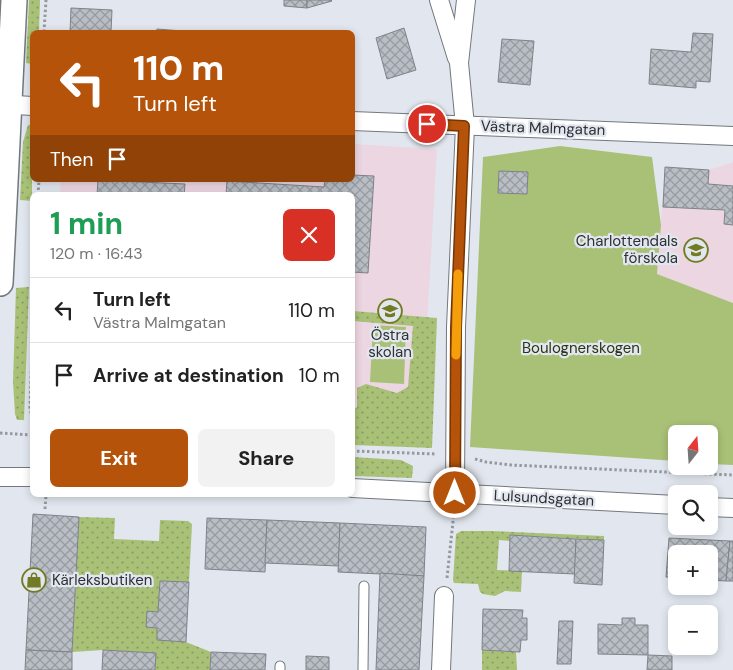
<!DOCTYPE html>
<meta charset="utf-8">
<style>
body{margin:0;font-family:"DM Sans",sans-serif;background:#f2f2f2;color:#222;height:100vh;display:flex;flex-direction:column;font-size:19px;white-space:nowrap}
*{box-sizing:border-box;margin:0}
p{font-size:16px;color:#767676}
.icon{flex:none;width:28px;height:28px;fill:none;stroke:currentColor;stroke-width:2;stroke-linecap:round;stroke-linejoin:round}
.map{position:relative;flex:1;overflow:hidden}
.drawer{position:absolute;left:30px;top:192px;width:325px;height:305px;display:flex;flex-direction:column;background:#fff;border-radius:8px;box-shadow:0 2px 8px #0003}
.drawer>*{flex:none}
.banner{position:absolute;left:30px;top:30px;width:325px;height:152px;border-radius:8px;box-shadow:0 2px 8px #0003;background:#b45309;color:#fff;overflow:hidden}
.needle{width:32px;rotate:17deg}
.fabs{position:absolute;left:668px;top:425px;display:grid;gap:10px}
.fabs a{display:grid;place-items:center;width:50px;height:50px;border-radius:8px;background:#fff;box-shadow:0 2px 8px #0003;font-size:25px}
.pin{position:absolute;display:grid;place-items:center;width:42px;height:42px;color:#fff;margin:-21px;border:2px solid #fff;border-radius:50%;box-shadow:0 1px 5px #0007}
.me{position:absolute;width:55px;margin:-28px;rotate:0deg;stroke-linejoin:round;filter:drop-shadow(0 0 4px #0008)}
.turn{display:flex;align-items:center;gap:18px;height:105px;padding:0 20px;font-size:22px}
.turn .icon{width:65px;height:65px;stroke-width:2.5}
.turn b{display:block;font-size:35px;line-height:42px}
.then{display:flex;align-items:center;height:48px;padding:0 20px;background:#0003;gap:10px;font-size:19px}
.round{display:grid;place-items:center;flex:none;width:52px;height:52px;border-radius:8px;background:#f2f2f2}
.overview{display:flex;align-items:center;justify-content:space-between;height:85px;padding:0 20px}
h1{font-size:30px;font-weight:700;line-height:38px;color:#1e9e55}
.primary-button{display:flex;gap:10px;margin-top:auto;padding:10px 20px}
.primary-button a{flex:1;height:58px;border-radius:8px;background:#b45309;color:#fff;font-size:20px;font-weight:700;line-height:58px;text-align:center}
.primary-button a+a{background:#f2f2f2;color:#222}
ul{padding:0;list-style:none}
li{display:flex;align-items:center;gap:15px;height:65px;padding:0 20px;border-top:1px solid #e0e0e0}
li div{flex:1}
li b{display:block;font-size:19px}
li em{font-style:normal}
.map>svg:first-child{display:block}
</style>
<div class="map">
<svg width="733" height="670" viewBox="0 0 733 670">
<defs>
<pattern id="grass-dots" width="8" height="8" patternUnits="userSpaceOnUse" patternTransform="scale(1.25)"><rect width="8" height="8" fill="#a9c177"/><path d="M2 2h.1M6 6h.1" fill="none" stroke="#8a9d62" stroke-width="1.8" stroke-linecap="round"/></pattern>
<pattern id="building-cross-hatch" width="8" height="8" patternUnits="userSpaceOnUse" patternTransform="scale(1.25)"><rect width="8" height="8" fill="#b9bec5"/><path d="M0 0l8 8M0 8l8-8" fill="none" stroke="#979ba1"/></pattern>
</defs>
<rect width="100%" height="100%" fill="#e2e7ef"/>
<g fill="#ecd6e2">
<polygon points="353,144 437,149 421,431 353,426 352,195 60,195 61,180 352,180"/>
<polygon points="733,162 733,303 657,274 665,167 709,170"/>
</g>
<g fill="url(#grass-dots)">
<polygon points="29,0 40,0 39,32 32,32 32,64 26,63"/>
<polygon points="28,125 32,125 32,201 20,200 23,142"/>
<polygon points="29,287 24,420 17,420 15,414 13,382 16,288"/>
<polygon points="353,311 437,318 432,448 353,445 353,407 357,408 357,388 366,384 397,393 408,387 413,326 353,321"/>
<polygon points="353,457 401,460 413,466 412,478 353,476"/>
<polygon points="79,517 115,518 114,539 159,541 160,520 188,521 192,524 189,582 160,581 158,612 147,611 146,627 157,628 157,640 186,642 211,652 210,670 155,670 155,653 103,650 72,652"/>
<polygon points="491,531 604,536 604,540 511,535 510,541 499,540 497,570 522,571 521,592 505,591 495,596 483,594 480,592 478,584 454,583 453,580 456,534 461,531"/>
<polygon points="482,650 516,652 517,670 482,670"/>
</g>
<g fill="#a9c177">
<polygon points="560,146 652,157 661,225 657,274 733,303 733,465 709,464 709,434 676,434 676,461 470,447 483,157"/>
<polygon points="373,325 406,327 404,384 370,382"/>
</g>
<g fill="url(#building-cross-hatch)" stroke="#7e8289">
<polygon points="284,0 307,0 307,8 284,6"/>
<polygon points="307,0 331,0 332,1 307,8"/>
<polygon points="71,8 112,10 111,32 70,32"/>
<polygon points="404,28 416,70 387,79 376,38"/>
<polygon points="157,29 195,32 156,32"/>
<polygon points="693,33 713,34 710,82 696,81 696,88 649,84 651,49 691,52"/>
<polygon points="502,39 534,41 530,85 498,82"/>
<polygon points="665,167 709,170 708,184 733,186 733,225 724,224 725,210 663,207"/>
<polygon points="499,171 528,172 527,194 498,193"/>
<polygon points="352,175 374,176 368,273 352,272 352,195 226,195 227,181 324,187 325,180 352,180"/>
<polygon points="98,180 185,184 184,195 97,195"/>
<polygon points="33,514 79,517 72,652 26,650"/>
<polygon points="207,518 267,520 265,572 205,569"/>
<polygon points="267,520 340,523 339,566 265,563"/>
<polygon points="340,523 426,527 424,576 338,572"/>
<polygon points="510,535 576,539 575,574 509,571"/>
<polygon points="669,538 730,541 726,581 709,580 709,554 676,554 676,578 666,577"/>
<polygon points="576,539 604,540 602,585 574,583"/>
<polygon points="730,541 733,541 733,581 726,581"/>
<polygon points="380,573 424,576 419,670 376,670"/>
<polygon points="160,581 189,582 186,642 157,640 157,628 146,627 147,611 158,612"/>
<polygon points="483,609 523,610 522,618 527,618 527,640 521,640 520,652 482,650"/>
<polygon points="622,618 635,618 635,625 648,625 648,655 598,654 598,624 622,625"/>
<polygon points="559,621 573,621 571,664 557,664"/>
<polygon points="26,650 72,652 72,670 25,670"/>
<polygon points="103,650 156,653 155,670 102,670"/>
<polygon points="211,652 266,654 265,670 210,670"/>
<polygon points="648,655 672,656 672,670 647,670"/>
<polygon points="306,656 329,657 329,670 306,670"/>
</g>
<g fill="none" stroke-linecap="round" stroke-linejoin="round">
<g stroke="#73787e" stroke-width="11">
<g id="lane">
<polyline points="280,670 280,666"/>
<polyline points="363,670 364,586"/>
</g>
</g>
<g stroke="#73787e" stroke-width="20">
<g id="street">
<polyline points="439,0 457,58"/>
<polyline points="0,104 32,106"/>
<path d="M352,121C479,127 606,130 733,136"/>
<polyline points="0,477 32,477"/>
<polyline points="352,488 676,505"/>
<polyline points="455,493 456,327 465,126 459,63 466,0"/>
<polyline points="709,507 733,508"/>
<polyline points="441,670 444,596"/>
</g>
</g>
<g stroke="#73787e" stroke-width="28">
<polyline id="secondary" points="0,283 14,0"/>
</g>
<g stroke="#95999f" stroke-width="3" stroke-dasharray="2.5 2.5" stroke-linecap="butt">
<polyline points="44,32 46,0"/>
<polyline points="38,195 39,180"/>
<polyline points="32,351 30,407 32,418"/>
<polyline points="0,433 32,435"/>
<polyline points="352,451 437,454"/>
<polyline points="475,459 486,462 511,465 733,475"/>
<polyline points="45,509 46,495"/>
<polyline points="447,578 454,512"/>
</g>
<use href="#lane" stroke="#fff" stroke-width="9"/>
<use href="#street" stroke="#fff" stroke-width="18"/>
<use href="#secondary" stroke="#fff" stroke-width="25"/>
</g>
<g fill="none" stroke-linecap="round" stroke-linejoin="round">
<g stroke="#753606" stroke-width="12">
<polyline id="route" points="427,124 464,126 456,328 455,493"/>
</g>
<use href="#route" stroke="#b45309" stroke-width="9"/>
<polyline stroke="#f59e0b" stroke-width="9" points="456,355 458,274"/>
</g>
<defs>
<g id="school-ring" transform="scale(1.25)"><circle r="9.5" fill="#e2e7ef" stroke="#727a23" stroke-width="1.5"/><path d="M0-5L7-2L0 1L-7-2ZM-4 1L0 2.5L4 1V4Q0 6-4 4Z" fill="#727a23"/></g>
<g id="shop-ring" transform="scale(1.25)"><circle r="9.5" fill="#e2e7ef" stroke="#727a23" stroke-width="1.5"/><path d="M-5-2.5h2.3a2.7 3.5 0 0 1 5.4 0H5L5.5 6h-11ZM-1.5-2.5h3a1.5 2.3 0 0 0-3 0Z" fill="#727a23"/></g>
</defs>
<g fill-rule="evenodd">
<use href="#school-ring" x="696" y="250"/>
<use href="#school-ring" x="390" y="311"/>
<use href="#shop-ring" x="34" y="580"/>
</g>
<g text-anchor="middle" stroke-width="4.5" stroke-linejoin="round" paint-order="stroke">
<g font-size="15" fill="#2e3033" stroke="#e2e7ef">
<text transform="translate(543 128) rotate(2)" y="5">Västra Malmgatan</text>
<text transform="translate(544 498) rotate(3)" y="5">Lulsundsgatan</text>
</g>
<g font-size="15" fill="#2e3033" stroke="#e2e7ef" text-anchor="end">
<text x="678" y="246">Charlottendals<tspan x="678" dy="17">förskola</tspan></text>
<text x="390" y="340" text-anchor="middle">Östra<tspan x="390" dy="17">skolan</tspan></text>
<text x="52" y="585" text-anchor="start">Kärleksbutiken</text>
</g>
<g font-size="15" fill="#2b3512" stroke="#e2e7ef">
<text x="581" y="353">Boulognerskogen</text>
</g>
</g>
</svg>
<div class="fabs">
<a><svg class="needle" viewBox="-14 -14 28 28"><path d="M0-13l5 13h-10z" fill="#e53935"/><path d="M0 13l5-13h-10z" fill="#767676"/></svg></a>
<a><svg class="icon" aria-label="search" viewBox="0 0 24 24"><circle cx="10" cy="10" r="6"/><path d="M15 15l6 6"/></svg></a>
<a>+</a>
<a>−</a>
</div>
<div class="pin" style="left:427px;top:124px;background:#d93025"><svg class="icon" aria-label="arrive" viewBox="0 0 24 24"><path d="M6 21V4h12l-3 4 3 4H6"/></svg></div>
<svg class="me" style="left:455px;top:493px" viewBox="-20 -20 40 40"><circle r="17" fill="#b45309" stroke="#fff" stroke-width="3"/><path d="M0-11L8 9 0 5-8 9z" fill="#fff"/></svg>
<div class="banner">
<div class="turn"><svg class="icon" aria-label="left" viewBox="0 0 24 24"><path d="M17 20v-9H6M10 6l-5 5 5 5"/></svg><div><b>110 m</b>Turn left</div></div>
<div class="then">Then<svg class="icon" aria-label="arrive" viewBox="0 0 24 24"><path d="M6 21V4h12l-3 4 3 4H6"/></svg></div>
</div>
<section class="drawer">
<div class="overview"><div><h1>1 min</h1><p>120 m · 16:43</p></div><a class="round" style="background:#d93025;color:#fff"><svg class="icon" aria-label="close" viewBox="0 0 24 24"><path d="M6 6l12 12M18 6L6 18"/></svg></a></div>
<ul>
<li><svg class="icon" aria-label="left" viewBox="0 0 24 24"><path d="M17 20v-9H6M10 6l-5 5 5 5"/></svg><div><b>Turn left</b><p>Västra Malmgatan</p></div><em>110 m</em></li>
<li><svg class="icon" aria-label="arrive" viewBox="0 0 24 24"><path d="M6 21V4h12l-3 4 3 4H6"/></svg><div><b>Arrive at destination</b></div><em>10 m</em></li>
</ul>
<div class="primary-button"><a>Exit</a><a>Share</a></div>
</section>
</div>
